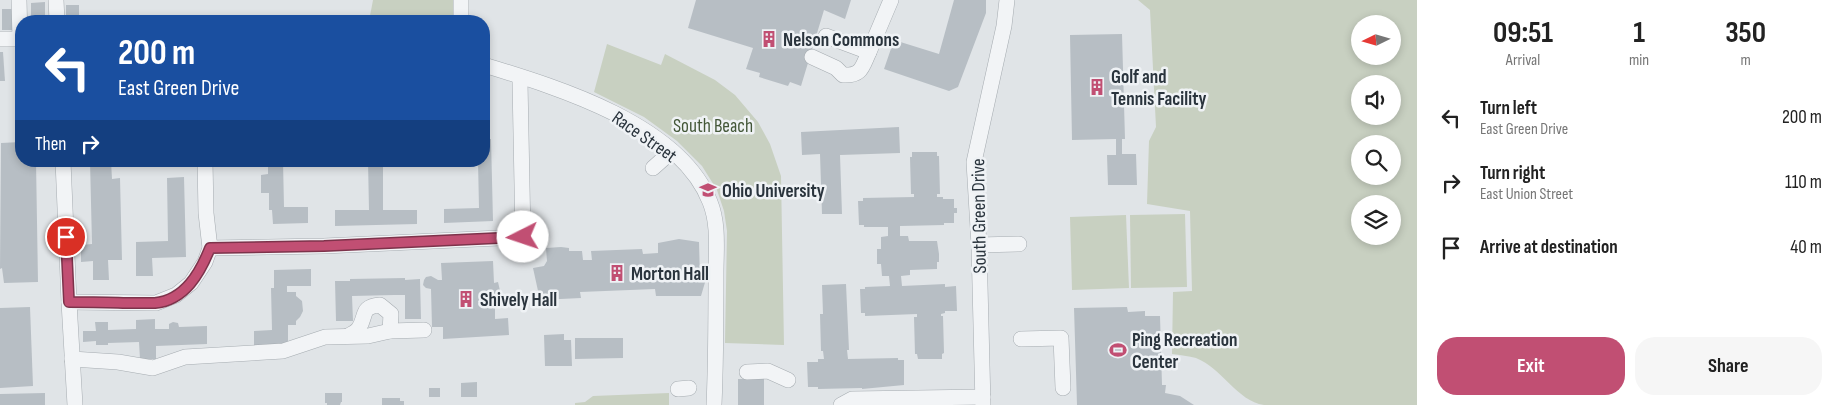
<!DOCTYPE html>
<style>
body{margin:0;font-family:"Sofia Sans Condensed",sans-serif;background:#f6f6f6;color:#222;height:100vh;display:flex;flex-direction:column;font-size:19px;white-space:nowrap}
*{box-sizing:border-box;margin:0}
p{font-size:16px;color:#767676}
.icon{flex:none;width:28px;height:28px;fill:none;stroke:currentColor;stroke-width:2;stroke-linecap:round;stroke-linejoin:round}
.map{position:relative;flex:1;overflow:hidden}
.drawer{display:flex;flex-direction:column;background:#fff;width:425px}
.drawer>*{flex:none}
.top-card{position:absolute;left:15px;top:15px;width:475px;height:152px;border-radius:20px;box-shadow:0 2px 8px #0003;background:#1a4fa0;color:#fff;overflow:hidden}
.needle{width:32px;rotate:265deg}
.controls{position:absolute;left:1351px;top:15px;display:grid;gap:10px}
.controls a{display:grid;place-items:center;width:50px;height:50px;border-radius:50%;background:#fff;box-shadow:0 2px 8px #0003;font-size:25px}
.pin{position:absolute;display:grid;place-items:center;width:42px;height:42px;color:#fff;margin:-21px;border:2px solid #fff;border-radius:50%;box-shadow:0 1px 5px #0007}
.me{position:absolute;width:55px;margin:-28px;rotate:266deg;stroke-linejoin:round;filter:drop-shadow(0 0 4px #0008)}
.turn{display:flex;align-items:center;gap:18px;height:105px;padding:0 20px;font-size:22px}
.turn .icon{width:65px;height:65px;stroke-width:2.5}
.turn b{display:block;font-size:35px;line-height:42px}
.then{display:flex;align-items:center;height:48px;padding:0 20px;background:#0003;gap:10px;font-size:19px}
.eta{display:flex;justify-content:space-evenly;align-items:center;height:85px;text-align:center}
.eta b{font-size:30px;font-weight:700;line-height:35px}
.button{display:flex;gap:10px;margin-top:auto;padding:10px 20px}
.button a{flex:1;height:58px;border-radius:20px;background:#c14f73;color:#fff;font-size:20px;font-weight:700;line-height:58px;text-align:center}
.button a+a{background:#f6f6f6;color:#222}
ul{padding:0;list-style:none}
li{display:flex;align-items:center;gap:15px;height:65px;padding:0 20px}
li div{flex:1}
li b{display:block;font-size:19px}
li em{font-style:normal}
main{display:flex;flex:1;min-height:0}
.map>svg:first-child{display:block}
</style>
<main>
<div class="map">
<svg width="1417" height="405" viewBox="0 0 1417 405">
<rect width="100%" height="100%" fill="#e0e4e7"/>
<g fill="#c8d0c1" fill-rule="evenodd">
<polygon points="373,0 455,0 455,21 369,21"/>
<path d="M1138,0H1417V405H1264C1237,401 1222,368 1196,358C1189,356 1180,355 1172,354L1173,292L1192,291L1190,211L1147,204L1149,141L1156,127L1150,10ZM1360,24H1392V56H1360ZM1360,84H1392V116H1360ZM1360,144H1392V176H1360ZM1360,204H1392V236H1360Z"/>
<polygon points="607,44 661,65 665,54 715,80 735,95 758,122 770,144 781,176 784,345 725,343 727,231 724,211 717,190 702,166 677,141 644,117 594,92"/>
<polygon points="1185,214 1187,287 1131,288 1130,215"/>
<polygon points="1126,215 1129,288 1072,290 1070,217"/>
<polygon points="669,393 669,405 575,405 575,403 585,402 593,396"/>
</g>
<g fill="#b7bec4">
<polygon points="696,0 851,0 845,19 824,10 801,86 790,82 788,86 759,77 760,73 746,69 753,48 688,28"/>
<polygon points="954,0 986,0 986,13 958,87 949,91 884,69 894,40 939,54"/>
<polygon points="45,2 45,21 31,21 31,3"/>
<rect x="66" y="5" width="13" height="16"/>
<rect x="2" y="9" width="12" height="21"/>
<polygon points="1122,34 1125,139 1122,139 1122,154 1136,154 1137,185 1108,185 1107,155 1116,155 1116,139 1072,140 1070,35"/>
<polygon points="0,52 3,52 5,81 0,81"/>
<polygon points="899,127 900,153 840,155 842,214 822,214 820,154 802,155 801,132"/>
<polygon points="484,139 491,139 493,221 444,223 444,209 479,208 478,161 484,161"/>
<polygon points="21,142 21,161 36,161 38,282 4,283 2,268 0,269 1,143"/>
<polygon points="912,152 937,152 937,156 939,156 940,194 937,194 937,197 943,197 943,199 954,199 954,208 957,208 957,213 954,213 954,223 944,223 944,225 900,226 900,236 908,236 909,241 937,241 939,254 939,262 937,262 937,269 910,270 910,275 901,276 902,286 945,284 945,287 956,286 957,311 945,311 945,313 941,314 941,316 943,316 944,353 942,354 942,359 918,359 917,354 915,354 914,317 917,317 917,314 865,316 865,313 861,313 860,289 865,289 865,287 890,286 889,276 882,276 881,264 877,264 877,249 881,249 881,237 888,236 888,227 864,227 864,225 859,225 858,201 863,201 863,198 914,197 914,194 911,194 910,157 912,157"/>
<polygon points="90,161 111,161 112,179 120,178 122,260 108,260 109,280 93,280 93,261 81,262 81,245 92,244"/>
<polygon points="268,161 283,161 284,207 308,207 308,223 273,224 272,210 269,210 269,193 261,193 261,175 268,174"/>
<polygon points="368,161 383,161 383,210 417,210 417,224 335,226 335,210 369,210"/>
<polygon points="184,177 186,257 152,258 153,276 136,276 136,242 168,241 167,178"/>
<polygon points="679,239 699,242 700,278 706,279 701,296 656,296 655,289 580,292 581,298 540,300 533,268 544,266 547,261 546,248 561,247 569,248 569,251 582,251 583,260 592,260 591,251 642,249 643,254 658,253 658,243"/>
<polygon points="493,261 494,283 498,282 501,295 500,305 495,306 495,319 508,318 509,335 443,339 443,327 432,327 431,289 426,288 423,285 424,280 426,277 431,276 438,280 442,280 441,263"/>
<polygon points="311,269 311,286 287,286 287,292 296,292 296,296 302,301 303,311 300,317 296,321 296,325 288,325 288,345 254,346 254,331 272,330 271,288 274,288 274,270"/>
<polygon points="405,278 405,280 420,279 421,319 405,319 405,295 394,295 352,296 353,321 336,321 335,281 350,281 350,279"/>
<polygon points="846,284 849,350 847,350 848,359 898,358 898,360 904,360 904,385 862,389 862,388 818,389 818,387 808,387 807,362 818,362 818,359 824,359 823,351 821,351 820,314 823,314 822,285"/>
<polygon points="30,307 33,386 0,388 0,308"/>
<polygon points="1127,307 1128,312 1145,311 1145,316 1160,316 1162,385 1166,385 1165,393 1180,396 1194,405 1077,405 1074,308"/>
<polygon points="155,319 155,329 169,329 169,324 173,322 178,323 179,327 207,326 207,344 156,346 156,359 140,359 139,342 108,343 108,345 96,345 96,341 83,342 83,331 96,331 95,322 108,322 108,330 136,329 136,320"/>
<polygon points="564,334 564,340 571,340 572,366 545,366 544,335"/>
<polygon points="575,338 623,338 623,358 575,359"/>
<rect x="738" y="379" width="26" height="26"/>
<polygon points="477,382 477,397 461,397 461,383"/>
<rect x="429" y="388" width="11" height="9"/>
<polygon points="45,393 45,405 0,405 0,394"/>
<polygon points="325,393 342,393 342,402 341,402 340,405 327,405 327,403 325,403"/>
<polygon points="382,398 400,398 400,401 404,401 404,405 382,405"/>
</g>
<g fill="none" stroke-linecap="round" stroke-linejoin="round">
<g stroke="#a6acb1" stroke-width="16">
<g id="minor">
<polyline points="19,0 20,39"/>
<polyline points="56,0 57,21"/>
<polyline points="461,0 461,21"/>
<polyline points="826,36 869,52 891,0"/>
<polyline points="0,39 21,39"/>
<path d="M812,57L836,68L843,75C862,76 862,67 869,52"/>
<path d="M484,65C556,87 680,124 710,202C719,224 716,250 716,273C716,317 716,361 714,405"/>
<polyline points="63,161 69,302 75,405"/>
<polyline points="653,168 672,151"/>
<polyline points="979,245 1019,244"/>
<polyline points="210,248 324,246 523,237 520,82"/>
<polyline points="69,302 156,303 176,295 191,283 205,262 210,248 206,213 205,161"/>
<path d="M348,336C352,334 357,331 359,328C367,315 360,307 380,305L391,314L390,331"/>
<polyline points="1021,339 1061,338 1063,388"/>
<polyline points="72,359 118,362 153,368 185,357 283,351 325,337 368,336 390,331 424,330"/>
<polyline points="747,372 768,371 788,380"/>
<polyline points="678,389 689,388"/>
<polyline points="841,405 852,399 983,397"/>
<polyline points="983,405 979,245 974,162 1004,26 1007,0"/>
</g>
</g>
<use href="#minor" stroke="#f2f4f6" stroke-width="15"/>
</g>
<g fill="none" stroke-linecap="round" stroke-linejoin="round">
<g stroke="#7d334b" stroke-width="12">
<path id="route" d="M66,237L69,302C87,302 105,302 123,303C134,303 144,303 155,303C185,300 200,273 210,248L324,246L523,237"/>
</g>
<use href="#route" stroke="#c14f73" stroke-width="9"/>
</g>
<defs>
<g id="building-bare" transform="scale(1.35)"><path d="M-4-6H4V6H1V3H-1V6H-4ZM-2.5-4.3h1.7v1.8h-1.7ZM.8-4.3h1.7v1.8H.8ZM-2.5-1h1.7V.8h-1.7ZM.8-1h1.7V.8H.8Z" fill="#c14f73" stroke="#eff2f5" stroke-width="2.5" paint-order="stroke"/></g>
<g id="university-bare" transform="scale(1.35)"><path d="M0-5L7-2L0 1L-7-2ZM-4 1L0 2.5L4 1V4Q0 6-4 4Z" fill="#c14f73" stroke="#eff2f5" stroke-width="2.5" paint-order="stroke"/></g>
<g id="stadium-bare" transform="scale(1.35)"><path d="M0-5a6.5 5 0 1 0 0 10a6.5 5 0 1 0 0-10ZM-3.5-1.8h7v3.6h-7Z" fill="#c14f73" stroke="#eff2f5" stroke-width="2.5" paint-order="stroke"/></g>
</defs>
<g fill-rule="evenodd">
<use href="#building-bare" x="769" y="39"/>
<use href="#building-bare" x="1097" y="87"/>
<use href="#university-bare" x="708" y="190"/>
<use href="#building-bare" x="617" y="273"/>
<use href="#building-bare" x="466" y="299"/>
<use href="#stadium-bare" x="1118" y="350"/>
</g>
<g text-anchor="middle" stroke-width="5" stroke-linejoin="round" paint-order="stroke">
<g font-size="19" font-weight="bold" fill="#2a343d" stroke="#eff2f5" text-anchor="start">
<text x="783" y="46">Nelson Commons</text>
<text x="1111" y="83">Golf and<tspan x="1111" dy="22">Tennis Facility</tspan></text>
<text x="722" y="197">Ohio University</text>
<text x="631" y="280">Morton Hall</text>
<text x="480" y="306">Shively Hall</text>
<text x="1132" y="346">Ping Recreation<tspan x="1132" dy="22">Center</tspan></text>
</g>
<g font-size="19" fill="#435738" stroke="#eff2f5">
<text x="713" y="132">South Beach</text>
</g>
<g font-size="19" fill="#2a343d" stroke="#eff2f5">
<text transform="translate(645 136) rotate(35)" y="7">Race Street</text>
<text transform="translate(978 216) rotate(-91)" y="7">South Green Drive</text>
</g>
</g>
</svg>
<div class="controls">
<a><svg class="needle" viewBox="-14 -14 28 28"><path d="M0-13l5 13h-10z" fill="#e53935"/><path d="M0 13l5-13h-10z" fill="#767676"/></svg></a>
<a><svg class="icon" aria-label="sound" viewBox="0 0 24 24"><path d="M4 9h4l5-4v14l-5-4H4zM17 9q2 3 0 6"/></svg></a>
<a><svg class="icon" aria-label="search" viewBox="0 0 24 24"><circle cx="10" cy="10" r="6"/><path d="M15 15l6 6"/></svg></a>
<a><svg class="icon" aria-label="layers" viewBox="0 0 24 24"><path d="M12 4l9 5-9 5-9-5zM3 14l9 5 9-5"/></svg></a>
</div>
<div class="pin" style="left:66px;top:237px;background:#d93025"><svg class="icon" aria-label="arrive" viewBox="0 0 24 24"><path d="M6 21V4h12l-3 4 3 4H6"/></svg></div>
<svg class="me" style="left:523px;top:237px" viewBox="-20 -20 40 40"><circle r="19" fill="#fff"/><path d="M0-13L10 11 0 6-10 11z" fill="#c14f73"/></svg>
<div class="top-card">
<div class="turn"><svg class="icon" aria-label="left" viewBox="0 0 24 24"><path d="M17 20v-9H6M10 6l-5 5 5 5"/></svg><div><b>200 m</b>East Green Drive</div></div>
<div class="then">Then<svg class="icon" aria-label="right" viewBox="0 0 24 24"><path d="M7 20v-9h11M14 6l5 5-5 5"/></svg></div>
</div>
</div>
<section class="drawer">
<div class="eta">
<div><b>09:51</b><p>Arrival</p></div>
<div><b>1</b><p>min</p></div>
<div><b>350</b><p>m</p></div>
</div>
<ul>
<li><svg class="icon" aria-label="left" viewBox="0 0 24 24"><path d="M17 20v-9H6M10 6l-5 5 5 5"/></svg><div><b>Turn left</b><p>East Green Drive</p></div><em>200 m</em></li>
<li><svg class="icon" aria-label="right" viewBox="0 0 24 24"><path d="M7 20v-9h11M14 6l5 5-5 5"/></svg><div><b>Turn right</b><p>East Union Street</p></div><em>110 m</em></li>
<li><svg class="icon" aria-label="arrive" viewBox="0 0 24 24"><path d="M6 21V4h12l-3 4 3 4H6"/></svg><div><b>Arrive at destination</b></div><em>40 m</em></li>
</ul>
<div class="button"><a>Exit</a><a>Share</a></div>
</section>
</main>
